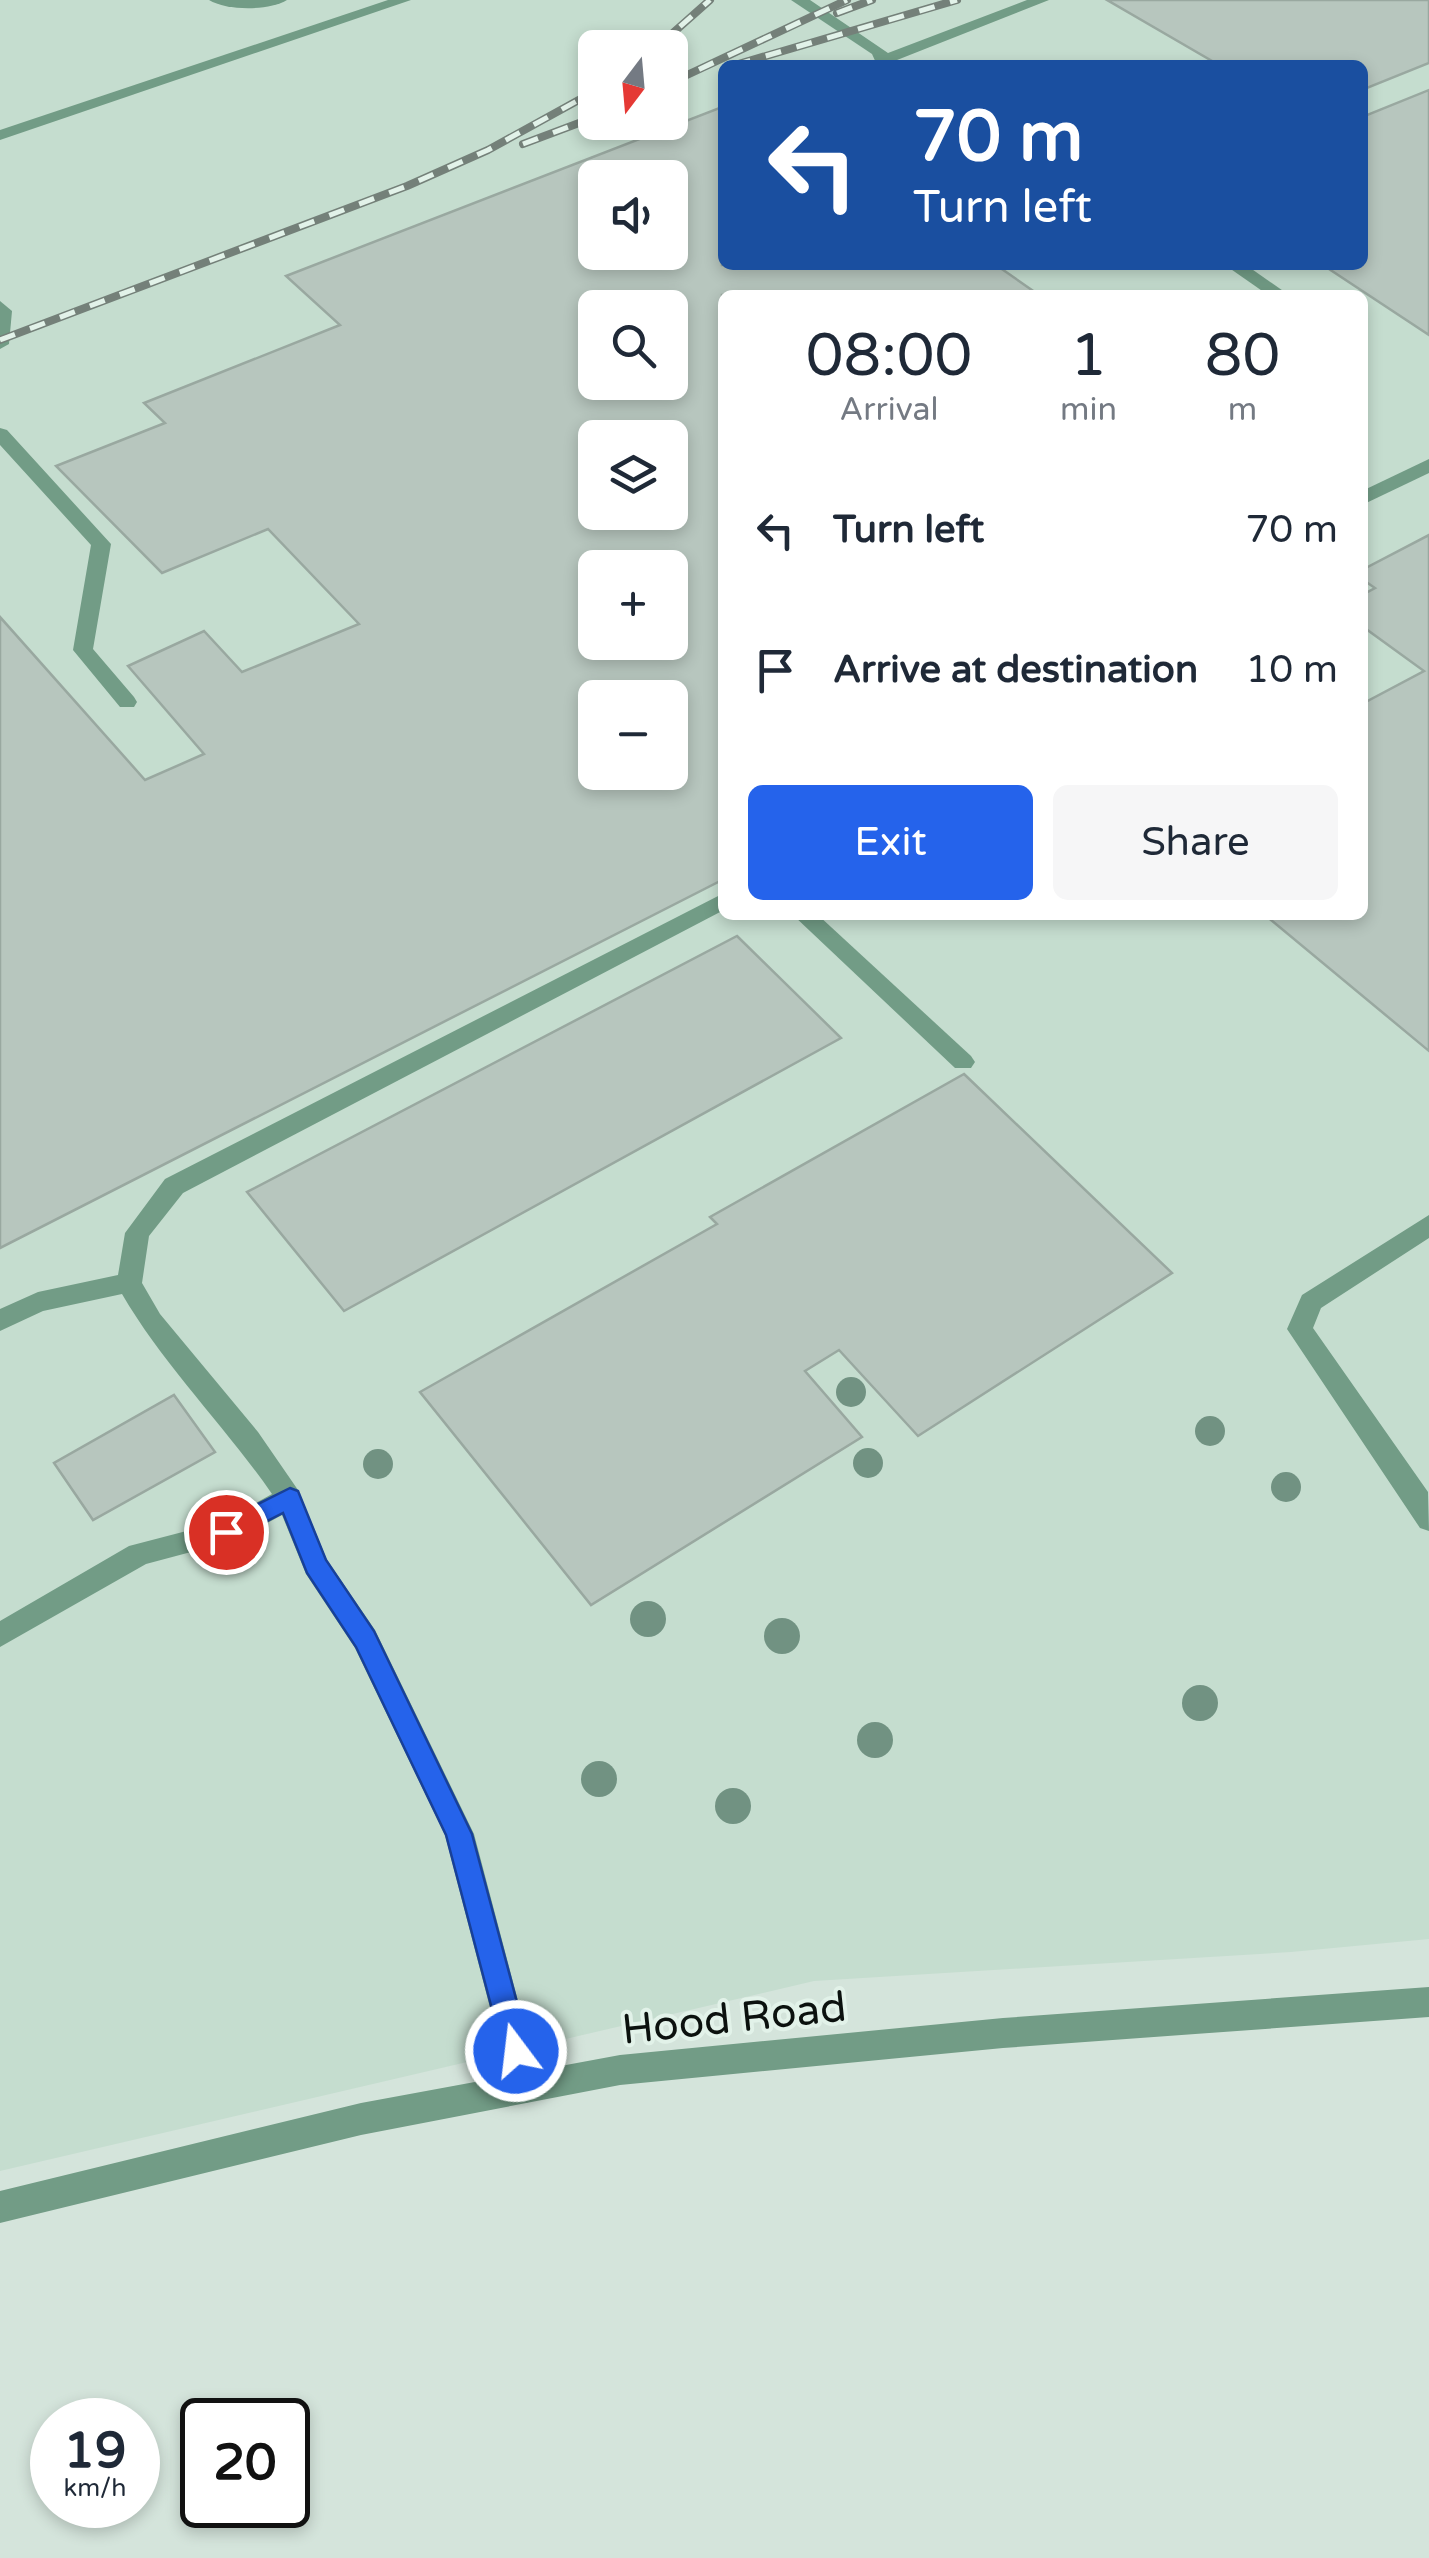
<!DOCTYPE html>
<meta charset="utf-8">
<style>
body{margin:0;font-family:"Varela Round",sans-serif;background:#f6f6f7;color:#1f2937;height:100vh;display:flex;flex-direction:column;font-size:38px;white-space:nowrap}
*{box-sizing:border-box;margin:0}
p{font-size:32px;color:#747a83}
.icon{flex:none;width:55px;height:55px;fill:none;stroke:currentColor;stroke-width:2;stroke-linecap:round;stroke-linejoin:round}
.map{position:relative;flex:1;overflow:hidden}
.details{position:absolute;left:718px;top:290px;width:650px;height:630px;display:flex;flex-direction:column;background:#fff;border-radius:15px;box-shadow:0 5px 15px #0003}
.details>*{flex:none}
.guide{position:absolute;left:718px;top:60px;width:650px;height:210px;border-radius:15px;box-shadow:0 5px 15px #0003;background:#1a4fa0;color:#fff;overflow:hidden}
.needle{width:65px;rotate:196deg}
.tools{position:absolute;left:578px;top:30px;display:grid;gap:20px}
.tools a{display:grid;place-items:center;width:110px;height:110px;border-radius:15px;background:#fff;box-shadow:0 5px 15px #0003;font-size:50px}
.speed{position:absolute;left:30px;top:2398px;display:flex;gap:20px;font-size:50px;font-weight:700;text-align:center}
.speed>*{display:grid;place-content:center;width:130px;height:130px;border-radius:50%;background:#fff;box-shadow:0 5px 15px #0003;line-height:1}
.speed small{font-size:25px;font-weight:400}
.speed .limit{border:5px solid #111;border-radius:15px;background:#fff;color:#111}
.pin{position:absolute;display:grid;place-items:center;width:85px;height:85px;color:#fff;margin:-42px;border:5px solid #fff;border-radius:50%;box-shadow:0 2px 10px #0007}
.me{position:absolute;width:110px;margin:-55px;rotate:345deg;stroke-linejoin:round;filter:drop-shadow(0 0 8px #0008)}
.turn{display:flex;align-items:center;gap:35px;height:210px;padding:0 30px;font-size:45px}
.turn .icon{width:130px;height:130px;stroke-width:2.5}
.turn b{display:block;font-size:70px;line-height:85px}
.eta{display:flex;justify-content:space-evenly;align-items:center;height:170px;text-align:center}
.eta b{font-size:60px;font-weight:600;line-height:70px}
.cta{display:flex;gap:20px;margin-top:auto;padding:20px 30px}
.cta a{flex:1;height:115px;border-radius:15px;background:#2563eb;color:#fff;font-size:40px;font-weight:600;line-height:115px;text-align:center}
.cta a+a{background:#f6f6f7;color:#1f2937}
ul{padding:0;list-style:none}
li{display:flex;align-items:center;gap:30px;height:140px;padding:0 30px}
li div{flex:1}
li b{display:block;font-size:38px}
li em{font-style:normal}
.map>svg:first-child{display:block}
</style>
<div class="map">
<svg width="1429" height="2558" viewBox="0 0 1429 2558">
<rect width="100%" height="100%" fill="#d4e4db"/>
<path fill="#c5ddcf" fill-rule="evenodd" d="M0,0H1429V1939L1291,1952L814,1981L0,2171ZM595,48H670V122H595ZM722,65H1362V265H722ZM595,178H670V252H595ZM722,295H1362V915H722ZM595,308H670V382H595ZM595,438H670V512H595ZM595,568H670V642H595ZM595,698H670V772H595Z"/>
<g fill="#b7c6be" stroke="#99a8a0" stroke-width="2.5" fill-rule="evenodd">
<polygon points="1107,0 1429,0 1429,63 1362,90 1362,65 1219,65"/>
<polygon points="1429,90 1429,335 1323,265 1362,265 1362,117"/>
<path d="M722,107V265H996L1039,295H722V880L0,1248V617L145,780L204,754L128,666L204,631L242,672L359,624L268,529L162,573L56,466L165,423L144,403L340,325L286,276ZM595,178H670V252H595ZM595,308H670V382H595ZM595,438H670V512H595ZM595,568H670V642H595ZM595,698H670V772H595Z"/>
<polygon points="1429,535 1429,1051 1265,915 1362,915 1362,704 1424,671 1362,626 1362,595 1375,588 1362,579 1362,570"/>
<polygon points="737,936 841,1038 344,1311 247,1192"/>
<polygon points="964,1074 1172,1273 918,1436 839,1350 805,1371 862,1437 591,1605 420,1392 717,1224 710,1217"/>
<polygon points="174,1395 215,1452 93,1520 54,1463"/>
</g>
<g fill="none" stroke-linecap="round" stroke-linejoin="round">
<g fill="#729c86" fill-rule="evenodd">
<path d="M209,0H287C269,11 227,11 209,0Z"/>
<polygon points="388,0 411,0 0,140 0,130"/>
<polygon points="791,0 810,0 888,53 1027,0 1049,0 892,62 893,65 877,65 872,54"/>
<polygon points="1225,265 1246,265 1289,295 1268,295"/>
<polygon points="0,301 12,311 9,344 0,349"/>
<polygon points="0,428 7,430 111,544 93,649 134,697 137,702 134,707 120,707 73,650 91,545 0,445"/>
<polygon points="1429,459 1429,473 1362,505 1362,491"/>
<path d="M722,894V911L183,1193L149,1236L142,1283L160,1314L258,1432L298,1490L327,1560L375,1630L474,1834L541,2088L537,2099L526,2103L515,2099L511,2088L445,1835L355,1648L306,1574L282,1515L236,1540L146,1564L0,1647V1621L129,1546L221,1522L272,1494C225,1426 164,1366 122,1294L43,1311L0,1331V1309L38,1292L118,1275L125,1233L165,1179Z"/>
<polygon points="793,915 818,915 971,1056 975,1062 971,1068 955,1068"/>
<polygon points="1429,1215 1429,1238 1321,1308 1313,1328 1428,1492 1429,1531 1420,1528 1287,1329 1302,1295"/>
</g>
<polygon fill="#729c86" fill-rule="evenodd" points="1429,1987 1429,2017 1003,2048 620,2085 361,2135 0,2223 0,2191 361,2103 620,2055 1003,2018"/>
<g stroke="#748079" stroke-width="8">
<g id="rail">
<polyline points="837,13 872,0"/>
<polyline points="656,48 710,0"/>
<polyline points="735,65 957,0"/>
<polyline points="670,83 847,0"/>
<polyline points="523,144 595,117"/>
<polyline points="0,340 407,186 488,150 595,91"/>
</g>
</g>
<use href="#rail" stroke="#e2f2e9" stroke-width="5" stroke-dasharray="16" stroke-linecap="butt"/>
</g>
<g fill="#719282">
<circle cx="851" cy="1392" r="15"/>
<circle cx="1210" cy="1431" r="15"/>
<circle cx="868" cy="1463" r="15"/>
<circle cx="378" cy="1464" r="15"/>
<circle cx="1286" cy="1487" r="15"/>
<circle cx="648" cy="1619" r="18"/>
<circle cx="782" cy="1636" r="18"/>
<circle cx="1200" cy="1703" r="18"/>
<circle cx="875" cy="1740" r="18"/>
<circle cx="599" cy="1779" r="18"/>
<circle cx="733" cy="1806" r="18"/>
</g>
<polygon fill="#2563eb" stroke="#184099" stroke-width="2.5" points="290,1488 298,1491 326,1560 374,1631 472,1834 530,2051 526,2061 516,2065 507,2061 503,2051 446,1835 356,1647 307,1573 283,1513 226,1542 218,1539 214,1532 218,1524"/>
<g text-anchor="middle" stroke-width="8" stroke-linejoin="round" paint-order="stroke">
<g font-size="42" fill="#0b110e" stroke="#e2f2e9">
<text transform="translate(734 2017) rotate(-6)" y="15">Hood Road</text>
</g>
</g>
</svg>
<div class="tools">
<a><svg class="needle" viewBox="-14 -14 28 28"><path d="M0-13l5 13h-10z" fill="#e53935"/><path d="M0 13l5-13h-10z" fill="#747a83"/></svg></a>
<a><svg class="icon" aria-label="sound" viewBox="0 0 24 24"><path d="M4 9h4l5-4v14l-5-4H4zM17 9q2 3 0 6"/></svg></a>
<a><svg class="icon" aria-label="search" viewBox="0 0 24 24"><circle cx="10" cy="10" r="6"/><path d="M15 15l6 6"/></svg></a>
<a><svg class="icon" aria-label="layers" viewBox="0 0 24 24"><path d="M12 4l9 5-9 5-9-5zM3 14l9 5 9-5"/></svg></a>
<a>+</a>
<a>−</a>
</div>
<div class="speed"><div>19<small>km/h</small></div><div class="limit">20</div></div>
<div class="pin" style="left:226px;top:1532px;background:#d93025"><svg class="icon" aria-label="arrive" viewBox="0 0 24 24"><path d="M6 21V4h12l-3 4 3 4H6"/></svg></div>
<svg class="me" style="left:516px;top:2051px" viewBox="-20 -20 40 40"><circle r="17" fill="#2563eb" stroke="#fff" stroke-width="3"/><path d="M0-11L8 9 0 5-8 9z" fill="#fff"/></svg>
<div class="guide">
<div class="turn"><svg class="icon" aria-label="left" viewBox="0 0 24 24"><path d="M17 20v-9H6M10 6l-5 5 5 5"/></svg><div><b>70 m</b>Turn left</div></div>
</div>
<section class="details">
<div class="eta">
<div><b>08:00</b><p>Arrival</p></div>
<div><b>1</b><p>min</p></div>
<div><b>80</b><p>m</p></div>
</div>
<ul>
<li><svg class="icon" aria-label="left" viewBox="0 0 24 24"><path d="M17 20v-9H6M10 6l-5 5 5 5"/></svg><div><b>Turn left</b></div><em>70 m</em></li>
<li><svg class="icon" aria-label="arrive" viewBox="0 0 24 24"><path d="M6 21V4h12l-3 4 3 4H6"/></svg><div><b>Arrive at destination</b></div><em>10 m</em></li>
</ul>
<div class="cta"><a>Exit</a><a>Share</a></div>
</section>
</div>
